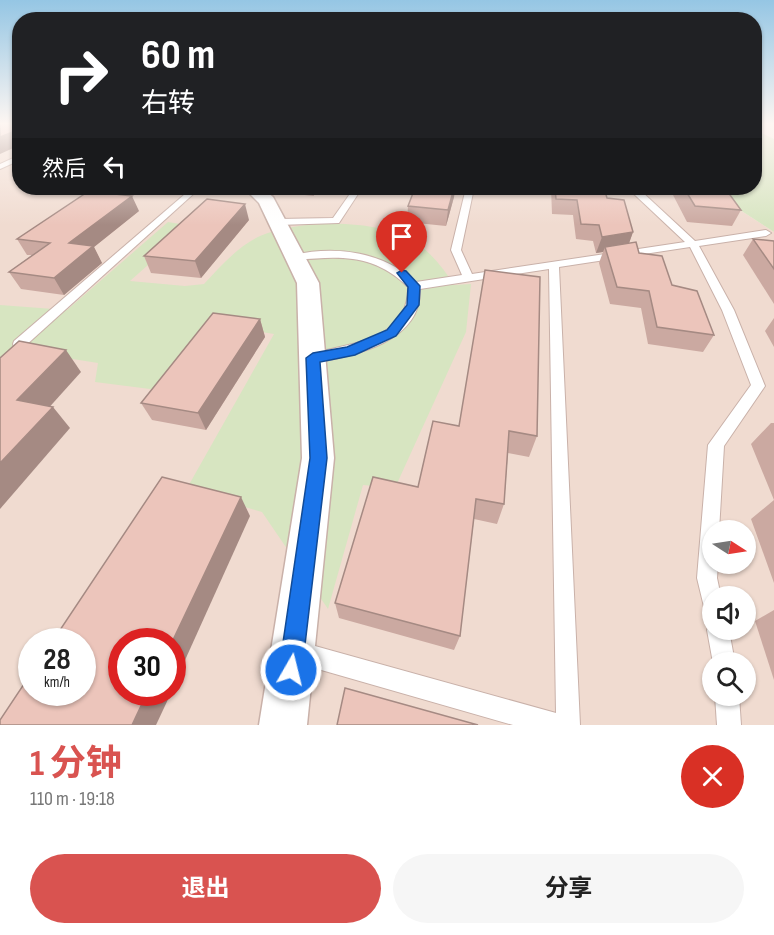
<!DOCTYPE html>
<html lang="zh">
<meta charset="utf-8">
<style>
body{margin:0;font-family:"Sofia Sans Condensed","Noto Sans SC",sans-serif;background:#f6f6f6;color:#222;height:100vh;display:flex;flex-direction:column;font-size:22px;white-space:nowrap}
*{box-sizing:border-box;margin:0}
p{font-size:20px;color:#767676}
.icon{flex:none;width:33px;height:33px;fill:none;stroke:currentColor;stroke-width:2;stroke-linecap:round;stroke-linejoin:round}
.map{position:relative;height:725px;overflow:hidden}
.sheet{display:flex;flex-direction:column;background:#fff;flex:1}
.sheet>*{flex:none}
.top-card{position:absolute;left:12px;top:12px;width:750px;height:183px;border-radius:24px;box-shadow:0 2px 4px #0004;background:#202124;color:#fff;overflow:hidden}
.needle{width:39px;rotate:102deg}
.fabs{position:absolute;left:702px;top:520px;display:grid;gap:12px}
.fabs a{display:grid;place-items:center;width:54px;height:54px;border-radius:50%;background:#fff;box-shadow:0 2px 4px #0004;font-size:30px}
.speed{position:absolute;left:18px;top:628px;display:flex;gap:12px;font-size:30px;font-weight:700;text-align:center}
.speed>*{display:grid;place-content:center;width:78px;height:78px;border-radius:50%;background:#fff;box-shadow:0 2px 4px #0004;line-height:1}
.speed small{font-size:15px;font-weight:400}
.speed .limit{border:9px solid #d22;background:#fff;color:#111}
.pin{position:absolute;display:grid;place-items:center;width:51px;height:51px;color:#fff;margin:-62px -26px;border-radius:50% 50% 50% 0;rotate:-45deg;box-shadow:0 0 6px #0007}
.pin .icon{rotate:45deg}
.me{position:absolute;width:66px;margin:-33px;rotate:8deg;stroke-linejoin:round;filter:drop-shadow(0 0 4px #0008)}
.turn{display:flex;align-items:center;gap:21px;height:126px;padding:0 30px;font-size:27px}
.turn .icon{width:78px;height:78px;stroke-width:2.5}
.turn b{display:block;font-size:42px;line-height:51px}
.then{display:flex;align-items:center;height:57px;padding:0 30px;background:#0003;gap:12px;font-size:22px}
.round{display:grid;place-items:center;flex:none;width:63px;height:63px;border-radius:32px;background:#f6f6f6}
.head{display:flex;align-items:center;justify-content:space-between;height:102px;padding:0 30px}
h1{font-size:36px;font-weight:700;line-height:45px;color:#d95350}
.primary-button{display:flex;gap:12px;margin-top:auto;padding:12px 30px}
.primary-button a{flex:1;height:69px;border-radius:36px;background:#d95350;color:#fff;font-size:24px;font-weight:700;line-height:69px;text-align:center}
.primary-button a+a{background:#f6f6f6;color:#222}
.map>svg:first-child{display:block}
</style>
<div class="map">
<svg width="774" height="725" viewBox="0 0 774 725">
<rect width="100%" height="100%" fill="#faebe1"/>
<path fill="#f0dbd0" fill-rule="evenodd" d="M0,123H19L20,188H706L774,232V725H0ZM712,531H746V564H712ZM712,597H746V630H712ZM32,642H82V693H32ZM122,642H172V693H122ZM712,663H746V696H712Z"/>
<g fill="#d7e5c1">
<polygon points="755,130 774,139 774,232 706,188 754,188"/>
<path d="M168,222L192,226L130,281L185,286L204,284C222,265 237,247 260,236C299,219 383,218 418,244C432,254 445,270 454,285L471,284L466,332L395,488L363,485L328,609L262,512L186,490L274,334L214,324L158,390L95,382L98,363L41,354L0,373V305L67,310Z"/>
</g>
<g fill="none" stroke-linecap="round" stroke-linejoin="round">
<g stroke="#c9b1a9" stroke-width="2">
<g id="lane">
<polygon points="20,155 20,160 0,169 0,164"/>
<polygon points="192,188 200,188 24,347 14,347 13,344 14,341"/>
<polygon points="354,188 362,188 339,223 278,225 273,222 278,219 333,218"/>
<path d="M466,188H474L461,250L472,274L685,242L635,195L623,188H633L641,191L695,241L766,230L771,233L766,236L699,246L734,310L765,386L724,446L719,531H712V564H718L717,578L721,597H712V614L705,611L697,578L708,445L751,385L722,310L690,247L559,267L580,725H513L297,663L289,660L286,652L289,644L297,641L556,713L549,269L420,289C422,342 354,356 313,363L306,358L308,355C347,343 409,342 408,287C374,254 341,256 297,260L292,257L293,255C337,245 383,252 416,282L462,275L451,250Z"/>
<polygon points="710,622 712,622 712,630 729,630 735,663 713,663 707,630"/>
<polygon points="715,696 739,696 741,725 717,725"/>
</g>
</g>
<g stroke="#c9b1a9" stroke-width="3">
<polygon id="street" points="244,188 262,188 273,197 319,283 334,458 307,725 259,725 302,458 297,283 259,203"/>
</g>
<use href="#lane" fill="#fff" fill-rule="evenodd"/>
<use href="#street" fill="#fff" fill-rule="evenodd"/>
</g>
<g fill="#cba9a1">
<polygon points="279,188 320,188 313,196 280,192"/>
<polygon points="397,188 455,188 454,197 446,226 407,222 408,206 412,195 397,194"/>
<polygon points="551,188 604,188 607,198 633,232 629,243 672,285 714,335 703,352 648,344 641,308 610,304 599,263 603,252 596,253 593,241 576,239 573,215 552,214"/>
<polygon points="677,188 725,188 741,210 732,226 687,222 673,195"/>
<polygon points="139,211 94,247 102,263 64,295 21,289 9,272 32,255 27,255 17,239"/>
<polygon points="249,220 201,278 151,273 144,256"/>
<polygon points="753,239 774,241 774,304 743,255"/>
<polygon points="485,270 537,436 529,457 508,453 504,504 497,524 474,519 460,636 454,650 339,618 335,603 418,487 459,426"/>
<polygon points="774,318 774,347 765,331"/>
<polygon points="260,319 265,337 206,430 152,420 141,403"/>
<polygon points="771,423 774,423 774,583 751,519 774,500 751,444"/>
<polygon points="774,610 774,680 755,621"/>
</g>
<g fill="#a58a83">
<polygon points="20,129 20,145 0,154 0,137"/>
<polygon points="312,188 320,188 313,196"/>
<polygon points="454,188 455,188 454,197 446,226 448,210"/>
<polygon points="132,196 139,211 94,247 102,263 64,295 54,278 69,243"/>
<polygon points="245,204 249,220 201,278 195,261"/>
<polygon points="633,232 627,249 605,247 603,252 596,253 602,237"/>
<polygon points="260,319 265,337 206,430 198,413"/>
<polygon points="66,350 81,372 36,422 17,400"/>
<polygon points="53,407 70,428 0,509 0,463"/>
<polygon points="241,497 250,516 172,689 172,642"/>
<polygon points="147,693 171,693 156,725 132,725"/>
</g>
<g fill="#ecc5bb" stroke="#a58a83" stroke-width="1.5">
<polygon points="0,123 20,123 20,129 0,137"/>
<polygon points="415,188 454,188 448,210 408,206"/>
<polygon points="555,188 604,188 607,198 624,200 633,232 602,237 599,225 581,224 577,200 556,199"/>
<polygon points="684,188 725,188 741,210 695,206"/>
<polygon points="89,191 132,196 69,243 93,246 54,278 9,272 50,243 17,239"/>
<polygon points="207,199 245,204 195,261 144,256"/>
<polygon points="753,239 774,241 774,269"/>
<polygon points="636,242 639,253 662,256 672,285 697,291 714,335 657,327 649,291 617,287 605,247"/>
<polygon points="485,270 540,277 537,436 509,431 504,504 476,499 460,636 335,603 373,477 418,487 433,421 459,426"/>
<polygon points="213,313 260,319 198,413 141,403"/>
<polygon points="19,341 66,350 17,400 53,407 0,463 0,358"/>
<polygon points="162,477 241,497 172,642 122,642 122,693 147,693 132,725 0,725 0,720 32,672 32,693 82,693 82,642 52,642"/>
<polygon points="345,688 478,725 337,725"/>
</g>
<linearGradient id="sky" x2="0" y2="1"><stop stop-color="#95c6e4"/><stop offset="0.55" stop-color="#fdf6f2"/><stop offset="1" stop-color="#fdf6f2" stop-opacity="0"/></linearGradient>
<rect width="774" height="225" fill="url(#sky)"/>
<polygon fill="#1a73e8" stroke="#114b97" stroke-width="1.5" points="402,270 406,271 420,286 419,305 396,336 355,355 320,362 327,458 302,670 299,678 291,681 283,678 279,670 310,458 306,358 313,353 347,347 387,330 407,305 408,287 397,273"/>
</svg>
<div class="fabs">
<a><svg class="needle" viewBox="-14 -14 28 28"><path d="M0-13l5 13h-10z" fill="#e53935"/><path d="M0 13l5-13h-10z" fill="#767676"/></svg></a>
<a><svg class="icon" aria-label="sound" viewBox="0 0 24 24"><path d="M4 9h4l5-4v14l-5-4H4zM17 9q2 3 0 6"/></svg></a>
<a><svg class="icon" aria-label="search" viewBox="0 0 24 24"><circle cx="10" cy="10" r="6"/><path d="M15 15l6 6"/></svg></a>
</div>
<div class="speed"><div>28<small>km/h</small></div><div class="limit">30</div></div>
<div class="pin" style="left:402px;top:273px;background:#d93025"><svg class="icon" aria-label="arrive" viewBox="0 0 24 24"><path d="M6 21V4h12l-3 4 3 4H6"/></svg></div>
<svg class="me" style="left:291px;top:670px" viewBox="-20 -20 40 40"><circle r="17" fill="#1a73e8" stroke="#fff" stroke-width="3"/><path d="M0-11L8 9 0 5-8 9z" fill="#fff"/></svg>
<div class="top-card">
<div class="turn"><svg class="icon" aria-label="right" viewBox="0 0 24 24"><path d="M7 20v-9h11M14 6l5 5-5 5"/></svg><div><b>60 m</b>右转</div></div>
<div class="then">然后<svg class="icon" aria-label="left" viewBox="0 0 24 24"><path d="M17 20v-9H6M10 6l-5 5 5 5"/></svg></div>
</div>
</div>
<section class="sheet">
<div class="head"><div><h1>1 分钟</h1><p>110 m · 19:18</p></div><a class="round" style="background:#d93025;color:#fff"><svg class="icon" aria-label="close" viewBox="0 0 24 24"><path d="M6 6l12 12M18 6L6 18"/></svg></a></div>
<div class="primary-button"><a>退出</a><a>分享</a></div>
</section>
